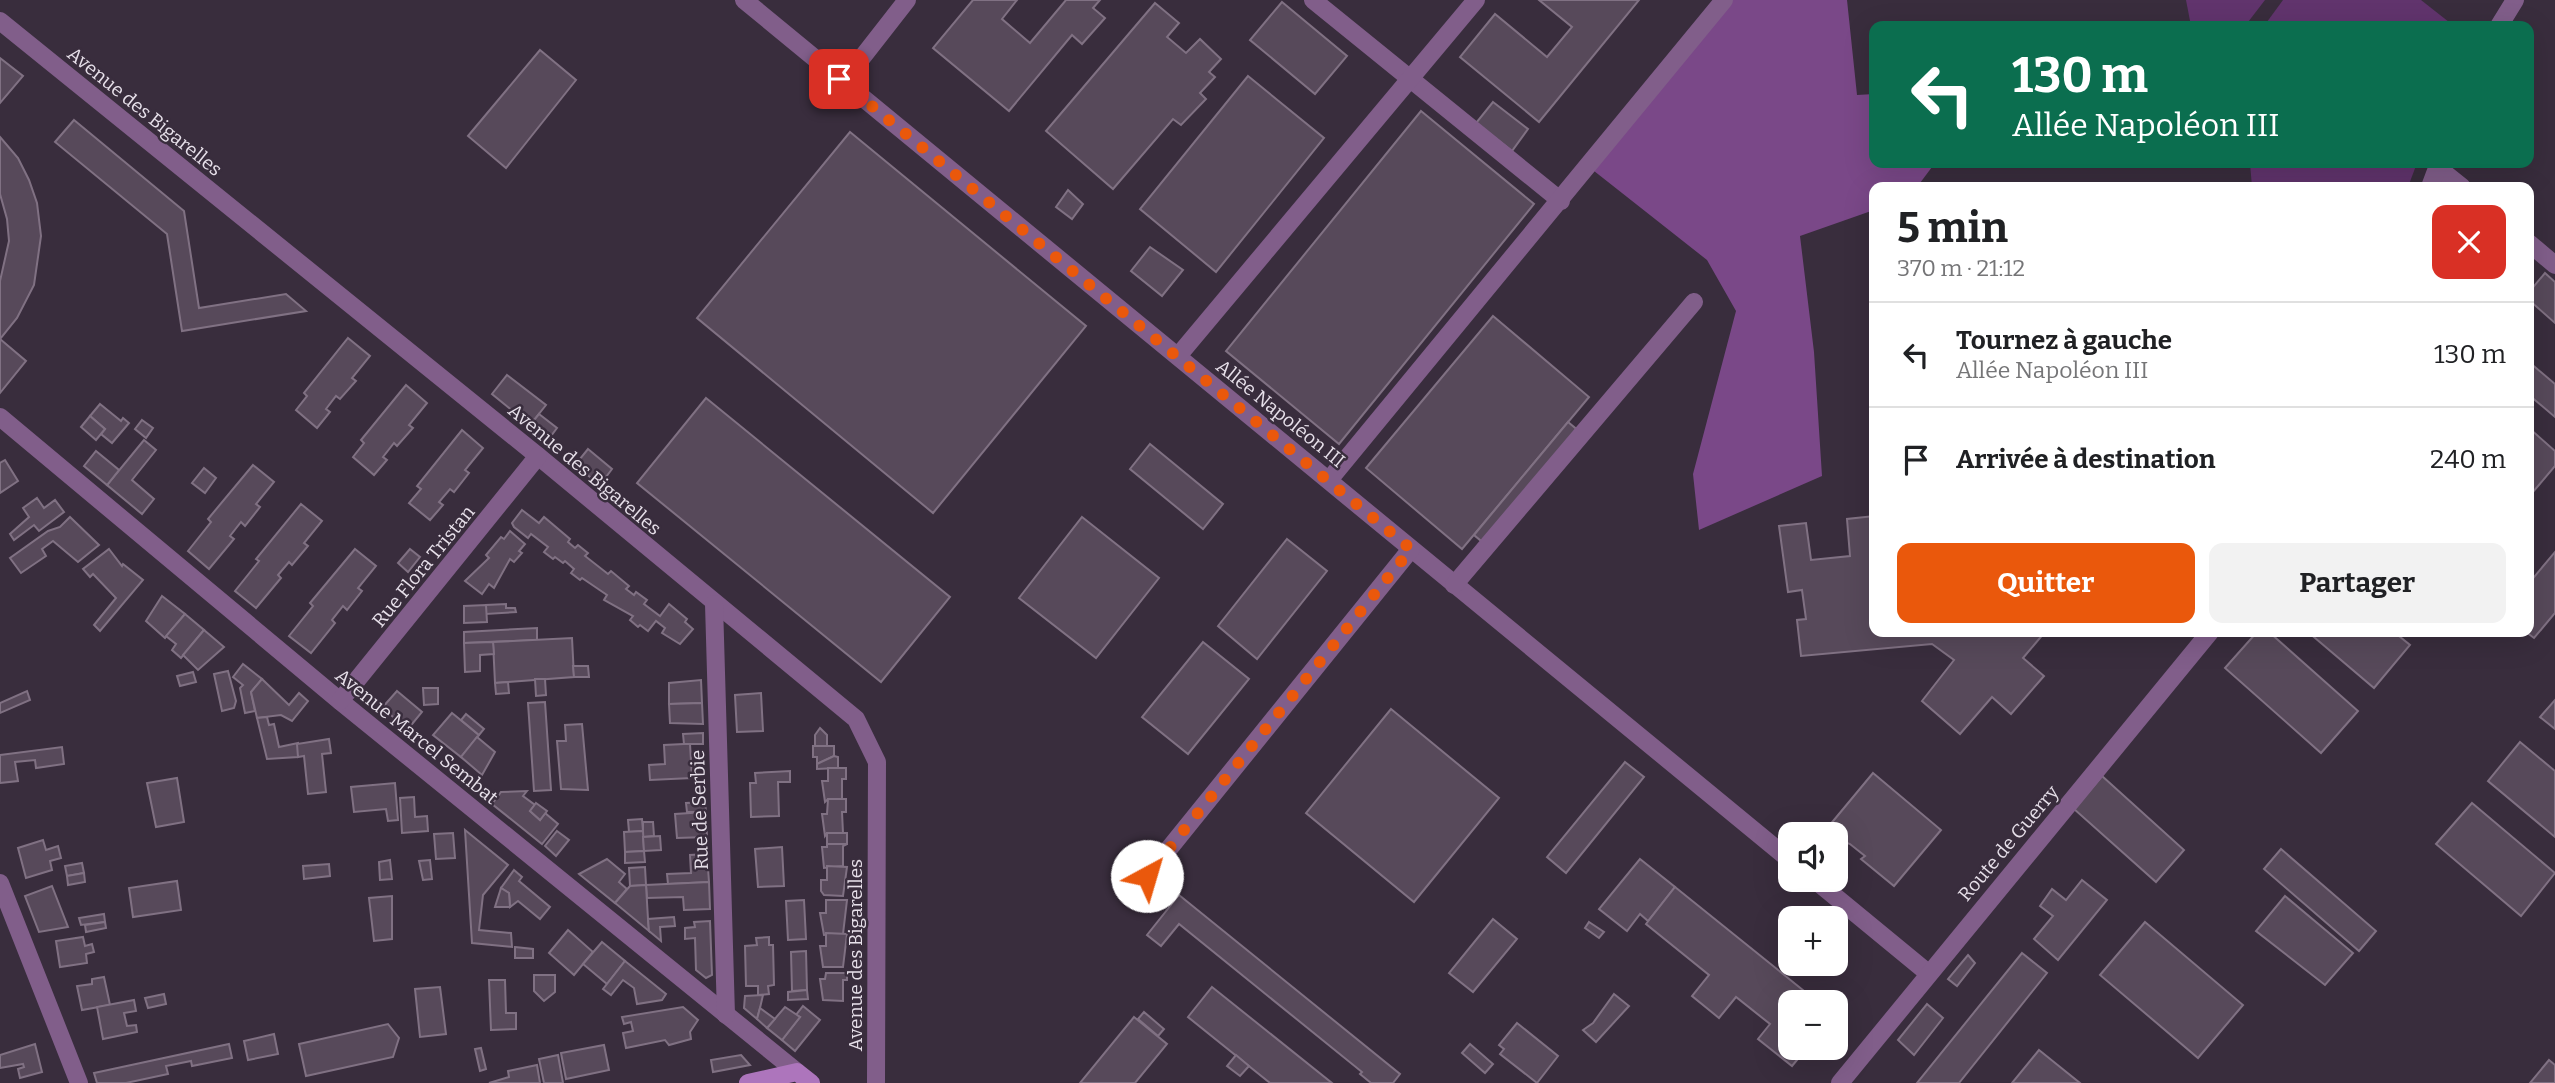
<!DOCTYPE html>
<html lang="fr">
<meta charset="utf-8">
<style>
body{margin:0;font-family:Bitter,serif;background:#f2f2f2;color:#202124;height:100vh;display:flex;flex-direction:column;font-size:26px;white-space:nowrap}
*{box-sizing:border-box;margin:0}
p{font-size:23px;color:#757577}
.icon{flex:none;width:38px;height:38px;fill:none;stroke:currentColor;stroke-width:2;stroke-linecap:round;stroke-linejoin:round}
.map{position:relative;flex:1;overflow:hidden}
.details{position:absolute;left:1869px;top:182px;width:665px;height:455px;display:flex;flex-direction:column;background:#fff;border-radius:14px;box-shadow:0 7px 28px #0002}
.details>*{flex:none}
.top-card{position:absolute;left:1869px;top:21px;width:665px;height:147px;border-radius:14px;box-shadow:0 7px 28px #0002;background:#0b6e4f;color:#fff;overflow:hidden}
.fabs{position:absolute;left:1778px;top:822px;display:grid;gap:14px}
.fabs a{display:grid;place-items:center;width:70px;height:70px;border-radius:14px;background:#fff;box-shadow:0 7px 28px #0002;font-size:35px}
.pin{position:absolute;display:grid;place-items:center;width:60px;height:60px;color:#fff;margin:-30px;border-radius:14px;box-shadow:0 4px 10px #0006}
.me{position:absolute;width:77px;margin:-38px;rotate:39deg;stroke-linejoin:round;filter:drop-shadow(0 0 5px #0008)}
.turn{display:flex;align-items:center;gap:24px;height:147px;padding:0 28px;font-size:32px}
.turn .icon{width:91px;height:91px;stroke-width:2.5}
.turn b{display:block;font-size:49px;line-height:60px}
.round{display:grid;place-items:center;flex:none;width:74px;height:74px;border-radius:14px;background:#f2f2f2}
.head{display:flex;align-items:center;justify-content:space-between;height:119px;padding:0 28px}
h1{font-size:42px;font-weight:700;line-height:52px}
.button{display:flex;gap:14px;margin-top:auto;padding:14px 28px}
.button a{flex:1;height:80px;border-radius:14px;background:#ea580c;color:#fff;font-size:28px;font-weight:700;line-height:80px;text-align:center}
.button a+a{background:#f2f2f2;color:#202124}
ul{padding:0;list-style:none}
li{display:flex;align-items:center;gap:21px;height:105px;padding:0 28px;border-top:2px solid #e0e0e0}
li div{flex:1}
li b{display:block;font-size:26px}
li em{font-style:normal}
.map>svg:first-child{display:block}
</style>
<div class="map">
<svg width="2555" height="1083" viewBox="0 0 2555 1083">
<rect width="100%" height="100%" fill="#392d3d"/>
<g fill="#61346d">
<polygon points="2186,0 2265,0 2245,26 2191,26"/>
<polygon points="2283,0 2421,0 2454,26 2264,26"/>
<polygon points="2250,163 2417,163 2408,187 2252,187"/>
</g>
<polygon fill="#7a4888" points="1724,0 1847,0 1857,95 1874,94 1874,163 1935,163 1917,187 1874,187 1874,210 1800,236 1814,352 1822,476 1699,530 1693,474 1736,311 1707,260 1589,167"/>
<g fill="#57495a" stroke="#807183" stroke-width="2">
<polygon points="973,0 1017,0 1002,19 1030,43 1066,0 1100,0 1093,8 1105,18 1082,44 1072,35 1009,111 933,48"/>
<polygon points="1539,0 1639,0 1539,122 1460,57 1495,14 1547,57 1572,27"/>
<polygon points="1282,2 1347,56 1315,94 1250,40"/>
<polygon points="1155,3 1179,23 1167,37 1186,53 1200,39 1221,59 1209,72 1215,77 1200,93 1206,99 1181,125 1173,119 1113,189 1046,131"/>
<polygon points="540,50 576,80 506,168 468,136"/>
<polygon points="0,58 23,76 0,103"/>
<polygon points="1248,76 1324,138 1216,272 1140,209"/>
<polygon points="1493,102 1528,129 1512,151 1476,123"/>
<polygon points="1421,111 1534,204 1339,444 1226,351"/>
<polygon points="74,120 184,211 199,308 286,294 306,311 182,331 167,234 55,142"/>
<polygon points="850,132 1086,326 933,513 697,318"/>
<polygon points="0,137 18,158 29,180 37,203 41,236 34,285 17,318 0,339 26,361 0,393 0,281 9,241 7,219 0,194"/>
<polygon points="1068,190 1083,204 1072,219 1056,207"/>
<polygon points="1150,247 1183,270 1162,296 1131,271"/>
<polygon points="2545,273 2555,282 2555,323 2529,300 2529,292"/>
<polygon points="1493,316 1589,397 1462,549 1366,468"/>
<polygon points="348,338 370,356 352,378 356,381 340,399 336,396 326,409 330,412 317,428 296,410 307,396 304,393"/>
<polygon points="2529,362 2555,384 2555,417 2529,395"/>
<polygon points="507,375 546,405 530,425 492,394"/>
<polygon points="406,385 427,403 409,425 413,428 397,446 394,443 383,457 387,460 374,475 353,457 364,443 361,440"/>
<polygon points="706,398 950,597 881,682 637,483"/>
<polygon points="100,404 121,421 123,418 129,423 112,443 101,434 105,429 90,416"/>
<polygon points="539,414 557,428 548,440 530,425"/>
<polygon points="90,416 105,429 96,440 81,427"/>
<polygon points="142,420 153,428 146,438 135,429"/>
<polygon points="1568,422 1580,432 1486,545 1474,535"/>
<polygon points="2529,428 2555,451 2555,466 2533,492 2529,489"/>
<polygon points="462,430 483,448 465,470 469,473 454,492 450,489 439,502 443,505 430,520 409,503 421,489 417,486"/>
<polygon points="144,440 156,450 132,480 154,499 142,514 107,485"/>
<polygon points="1150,444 1223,504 1203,529 1130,469"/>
<polygon points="588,449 612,469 600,485 575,465"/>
<polygon points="96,451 119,470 107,485 84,466"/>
<polygon points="5,460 18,481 0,493 0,463"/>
<polygon points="253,465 274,482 256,504 260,507 245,526 241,522 230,536 234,539 209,569 188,551 211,522 208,519"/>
<polygon points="204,468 216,478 205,493 192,483"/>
<polygon points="37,498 44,508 55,500 64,512 39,531 34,525 14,540 10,534 29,517 23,508"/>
<polygon points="301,504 322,521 304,543 308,546 292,565 289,562 278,575 281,578 256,608 235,591 259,561 256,559"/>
<polygon points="522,510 539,523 544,517 570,539 568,542 575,548 578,545 588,553 585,556 608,574 611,571 629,586 626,589 634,595 636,592 647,600 644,604 660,616 669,604 687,619 685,622 693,629 680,644 662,633 665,628 656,621 648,631 640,625 638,627 630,620 633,616 604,600 607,595 582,578 580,580 571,573 574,569 565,561 563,563 555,557 553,559 544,552 548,547 531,534 528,538 514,527 512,523"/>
<polygon points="1874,516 1874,632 2045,632 2023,658 2044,676 2011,714 1992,697 1960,734 1922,701 1954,660 1932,644 1801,656 1797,620 1806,619 1802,590 1788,592 1779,526 1806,523 1811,560 1850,556 1847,519"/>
<polygon points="70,517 99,545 78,562 53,541 42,549 46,556 21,573 10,558 48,531 60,527"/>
<polygon points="1082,517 1159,578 1096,658 1019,598"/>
<polygon points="510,531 525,544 519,551 522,553 514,562 510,559 494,588 489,584 482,594 465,581 489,558 486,555 501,537 504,539"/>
<polygon points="1287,539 1327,571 1257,659 1218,626"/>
<polygon points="109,549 122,566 123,564 143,580 100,631 94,625 116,598 93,574 90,577 83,569"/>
<polygon points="355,549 376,566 358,588 362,591 347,610 343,606 332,620 335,623 311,653 289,636 313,606 310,603"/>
<polygon points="410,549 420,557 408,572 398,563"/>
<polygon points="2555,552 2555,613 2534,638 2526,632 2529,632 2529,583"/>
<polygon points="162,596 185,614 165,638 146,621"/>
<polygon points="506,604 506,608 515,608 516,612 486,614 486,605"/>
<polygon points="486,605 487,622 464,623 464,606"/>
<polygon points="185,614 204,630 181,658 172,650 176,644 166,636"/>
<polygon points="537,628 537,640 464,643 464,632"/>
<polygon points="204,630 224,647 198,670 183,655"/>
<polygon points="2257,632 2269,632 2358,711 2321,753 2225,668"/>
<polygon points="2308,632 2394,632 2410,645 2374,688"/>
<polygon points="572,638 574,677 495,683 493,642"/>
<polygon points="493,642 494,654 480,655 480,671 465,672 464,643"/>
<polygon points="1203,642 1249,679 1188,754 1142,717"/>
<polygon points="243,664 262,679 251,692 255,711 245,713 240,688 243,685 233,677"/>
<polygon points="573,666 588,666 589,677 574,677"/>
<polygon points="228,671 236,701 234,708 222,711 214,674"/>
<polygon points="193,672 196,682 180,686 177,676"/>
<polygon points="262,679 289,705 299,693 308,701 292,721 281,715 257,718 251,692"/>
<polygon points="535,679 545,679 546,695 536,696"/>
<polygon points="701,680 702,703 669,704 669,683"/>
<polygon points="508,682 509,693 496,694 495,683"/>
<polygon points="423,688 438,688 438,704 424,705"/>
<polygon points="27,691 30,700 0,713 0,703"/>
<polygon points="397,691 422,712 408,729 382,708"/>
<polygon points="761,693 763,731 737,732 735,695"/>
<polygon points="2555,700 2555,729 2540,717"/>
<polygon points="545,702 551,790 534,791 528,703"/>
<polygon points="702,703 703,724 670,723 669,704"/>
<polygon points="1391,709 1499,798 1414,902 1306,813"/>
<polygon points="452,713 479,735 461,757 433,735"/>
<polygon points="466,714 484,729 479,735 461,720"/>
<polygon points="267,717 269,725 274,724 279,747 298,743 298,757 267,759 257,718"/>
<polygon points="582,724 588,790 561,789 557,741 566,741 565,725"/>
<polygon points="820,728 827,735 827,746 815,746 815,735"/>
<polygon points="703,733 703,744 684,744 683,734"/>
<polygon points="477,737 495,752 482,775 461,757"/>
<polygon points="329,739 331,753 322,754 326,792 308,794 304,756 298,757 297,744"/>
<polygon points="2520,742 2555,771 2555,837 2488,781"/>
<polygon points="684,744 690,744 692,778 650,780 649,765 665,764 664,745"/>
<polygon points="813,746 834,746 834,756 817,764 817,757 813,757"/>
<polygon points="62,747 64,764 36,768 35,760 15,762 18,781 0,783 0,755"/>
<polygon points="834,756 838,757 838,768 817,769 817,764"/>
<polygon points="1625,762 1644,777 1566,873 1547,857"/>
<polygon points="828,768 846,768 846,779 842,779 842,799 828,799 825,802 822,781 828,781"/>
<polygon points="790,771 790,782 778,782 779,816 751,817 750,783 756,783 755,773"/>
<polygon points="1873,773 1941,830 1894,886 1861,859 1865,856 1850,844 1840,840 1842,837 1829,826"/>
<polygon points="2102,776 2184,850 2156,882 2074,809"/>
<polygon points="177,778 184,822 156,827 147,783"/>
<polygon points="395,783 398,820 388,821 386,809 354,812 351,787"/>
<polygon points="527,791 523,796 535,805 530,811 540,820 545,813 558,824 542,844 492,804 501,792"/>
<polygon points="414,797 415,817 427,816 428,831 402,833 400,798"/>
<polygon points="828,799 846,799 846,812 842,812 843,833 827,833 825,836 822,814 827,814"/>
<polygon points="705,802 706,812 687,812 686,803"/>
<polygon points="536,803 547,811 540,820 530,811"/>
<polygon points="2472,803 2555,873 2521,916 2436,844"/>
<polygon points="706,812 707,837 677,838 675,814"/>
<polygon points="642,819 643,831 629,832 628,820"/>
<polygon points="643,822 653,822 654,836 643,837"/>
<polygon points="465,830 508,865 483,895 479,930 511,933 512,947 472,943"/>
<polygon points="557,831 569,840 556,856 545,846"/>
<polygon points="643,831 644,851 625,852 624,832"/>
<polygon points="453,833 455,858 436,859 434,834"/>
<rect x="827" y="833" width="20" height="11"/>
<polygon points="660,836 661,850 644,851 643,837"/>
<polygon points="43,840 46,850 58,846 61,858 50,861 52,870 26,878 18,848"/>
<polygon points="827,844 847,844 843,846 843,866 824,868 822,847 827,847"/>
<polygon points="782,847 784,886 758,887 755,849"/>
<polygon points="2281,849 2376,931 2359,951 2264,869"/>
<polygon points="644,851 645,862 625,863 625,852"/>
<polygon points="707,854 709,882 668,884 667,874 691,873 690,855"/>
<polygon points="607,859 625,874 619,882 627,889 615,903 579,874"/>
<polygon points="1640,859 1675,887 1648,921 1640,914 1627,931 1599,909"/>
<polygon points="390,860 392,879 380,880 379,862"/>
<polygon points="430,860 432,879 423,880 419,861"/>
<polygon points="82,863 84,873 67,876 65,866"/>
<polygon points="329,864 330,876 304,879 303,866"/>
<polygon points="827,866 847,867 843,896 824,895 821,891 821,880 827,880"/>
<polygon points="645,867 646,885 630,886 629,868"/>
<polygon points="514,870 522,877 519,881 550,907 540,919 518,901 510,907 509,893 501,888"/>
<polygon points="84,873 85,882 68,885 67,876"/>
<polygon points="2082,880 2107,900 2058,960 2034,939 2053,916 2040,906 2052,889 2066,900"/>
<polygon points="177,881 181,910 133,917 129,888"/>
<polygon points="709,882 710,909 684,910 683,897 647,898 646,885"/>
<polygon points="646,885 648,919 649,931 615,903 630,886"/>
<polygon points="52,886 68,927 39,932 25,896"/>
<polygon points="1675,887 1819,1003 1790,1003 1790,1048 1807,1048 1792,1066 1758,1039 1770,1024 1736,997 1719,1018 1692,996 1709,975 1646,924"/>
<polygon points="501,888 509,893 510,907 495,907"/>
<polygon points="1179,895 1400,1074 1393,1083 1371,1083 1360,1074 1362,1072 1179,924 1161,946 1147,935"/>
<polygon points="392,896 392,939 374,941 369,898"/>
<polygon points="2285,896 2353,953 2325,985 2256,931"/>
<polygon points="804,900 806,939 788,940 786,901"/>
<polygon points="826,900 847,900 843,934 824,935 820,913 826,913"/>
<polygon points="104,914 105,922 81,925 79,918"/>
<polygon points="674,917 675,926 660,927 661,941 649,931 648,919"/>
<polygon points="1493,919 1517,939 1473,992 1449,973"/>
<polygon points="710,921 712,975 706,978 696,970 695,938 685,939 685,928 695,927 694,922"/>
<polygon points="105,922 106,928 86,932 85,925"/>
<polygon points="1589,922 1604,932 1599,938 1585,928"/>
<polygon points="2145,922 2243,1005 2198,1058 2100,975"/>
<polygon points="568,930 593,952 574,975 549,953"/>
<polygon points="826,933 847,934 843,967 823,967 820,946 826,946"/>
<polygon points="83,937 85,946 92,944 94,952 86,954 87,963 60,967 56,941"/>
<polygon points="769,937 769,945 773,945 774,985 768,986 769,994 758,995 758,986 746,986 745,946 757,945 756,938"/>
<polygon points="602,942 625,961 607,984 583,964"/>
<polygon points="515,947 533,949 533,958 515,958"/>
<polygon points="806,951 807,990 792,991 791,952"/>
<polygon points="2022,953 2047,973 1959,1083 1917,1083"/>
<polygon points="1968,955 1975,963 1957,986 1948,979"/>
<polygon points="625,961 666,994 662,1000 637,1004 634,988 623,980 611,995 603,989"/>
<polygon points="826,973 847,973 847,980 843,980 843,1001 823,1000 820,979 825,979"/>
<polygon points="534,975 555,975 555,992 544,1001 534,991"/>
<polygon points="104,977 110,1005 82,1010 77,986 92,984 92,979"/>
<polygon points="489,980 505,980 506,1013 516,1013 516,1029 491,1030"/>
<polygon points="440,987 446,1034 420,1037 415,989"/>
<polygon points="1212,987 1332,1083 1270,1083 1188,1017"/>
<polygon points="807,990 808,999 788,1000 788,992"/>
<polygon points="164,994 166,1004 148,1008 145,998"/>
<polygon points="1614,994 1629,1006 1596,1042 1583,1030 1593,1023"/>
<polygon points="763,995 760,1008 757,1019 744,1008 745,996"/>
<polygon points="134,1000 136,1011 124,1013 127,1026 136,1025 137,1032 103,1039 97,1007"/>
<polygon points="1927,1004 1943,1018 1914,1055 1898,1040"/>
<polygon points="803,1006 820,1020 795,1051 782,1040 800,1017 796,1015"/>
<polygon points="683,1007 698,1020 690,1032 691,1039 669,1045 665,1040 626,1048 623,1033 633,1031 631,1022 624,1024 622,1017"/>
<polygon points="785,1007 800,1017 782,1040 767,1028"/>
<polygon points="760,1008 775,1019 767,1028 757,1019"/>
<polygon points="1144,1012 1164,1029 1158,1036 1138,1019"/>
<polygon points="1134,1017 1167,1044 1135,1083 1080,1083"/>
<polygon points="1517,1023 1558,1056 1537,1083 1500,1054 1504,1049 1499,1045"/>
<polygon points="388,1024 399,1038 393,1057 306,1076 299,1044"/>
<polygon points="274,1034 278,1054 248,1060 244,1041"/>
<polygon points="35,1044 42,1072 20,1078 18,1069 24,1067 23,1064 0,1068 0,1055"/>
<polygon points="229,1044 232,1058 192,1066 191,1061 166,1066 168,1074 126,1083 97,1083 94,1073"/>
<polygon points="1470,1044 1493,1064 1485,1073 1462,1053"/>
<polygon points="604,1045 609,1070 566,1079 561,1053"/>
<polygon points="481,1048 486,1069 480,1071 475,1049"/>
<polygon points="2039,1050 2080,1083 2012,1083"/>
<polygon points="558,1055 563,1083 544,1083 539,1059"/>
<polygon points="741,1055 750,1065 713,1072 711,1060"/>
<polygon points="1236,1055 1249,1066 1240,1076 1227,1066"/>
<polygon points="2549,1060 2555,1065 2555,1083 2530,1083"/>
<polygon points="537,1065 540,1083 489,1083 509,1077 508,1071"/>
</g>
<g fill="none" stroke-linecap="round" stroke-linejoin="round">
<g stroke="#815e8a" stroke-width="18">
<polyline points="744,0 1790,860"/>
<polyline points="1313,0 1561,201"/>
<polyline points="0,21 538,456 856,719 877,762 876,1083"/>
<polyline points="2499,26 2515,0"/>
<polyline points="843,82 907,0"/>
<polyline points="2437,167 2462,187"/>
<polyline points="2430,187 2439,163"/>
<polyline points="2529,243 2555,265"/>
<polyline points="1178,356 1476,0"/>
<polyline points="0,417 340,701 797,1072"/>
<polyline points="1329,480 1724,0"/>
<polyline points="1454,585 1694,302"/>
<polyline points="714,604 726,1015"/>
<polyline points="340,701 538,456"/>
<polyline points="1147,876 1411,549"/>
<polyline points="1815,880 1928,973"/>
<polyline points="0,883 79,1083"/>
<polyline points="1840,1083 2210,632"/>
</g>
<polyline stroke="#ad75bc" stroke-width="18" points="748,1083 797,1072 811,1083"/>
</g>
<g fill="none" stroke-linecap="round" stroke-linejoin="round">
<polyline stroke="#ea580c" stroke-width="12" stroke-dasharray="0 21.6" points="839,79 1411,549 1147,876"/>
</g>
<g text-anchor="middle" stroke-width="5" stroke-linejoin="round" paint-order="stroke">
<g font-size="19" fill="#e7e0ea" stroke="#392d3d">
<text transform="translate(145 111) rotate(39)" y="7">Avenue des Bigarelles</text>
<text transform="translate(1281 413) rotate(39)" y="7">Allée Napoléon III</text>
<text transform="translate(585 469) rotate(40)" y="7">Avenue des Bigarelles</text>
<text transform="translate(423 566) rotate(-51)" y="7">Rue Flora Tristan</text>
<text transform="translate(417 736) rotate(39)" y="7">Avenue Marcel Sembat</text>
<text transform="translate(699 810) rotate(-92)" y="7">Rue de Serbie</text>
<text transform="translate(2008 843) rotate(-50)" y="7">Route de Guerry</text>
<text transform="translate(855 955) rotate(-90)" y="7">Avenue des Bigarelles</text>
</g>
</g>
</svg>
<div class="fabs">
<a><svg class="icon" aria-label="sound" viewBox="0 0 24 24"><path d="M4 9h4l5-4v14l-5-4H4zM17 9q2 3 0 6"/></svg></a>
<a>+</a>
<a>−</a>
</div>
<div class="pin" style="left:839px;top:79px;background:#d93025"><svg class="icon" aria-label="arrive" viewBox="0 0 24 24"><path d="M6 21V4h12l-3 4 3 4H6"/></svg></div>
<svg class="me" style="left:1147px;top:876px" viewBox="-20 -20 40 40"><circle r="19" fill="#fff"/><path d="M0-13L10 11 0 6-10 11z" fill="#ea580c"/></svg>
<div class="top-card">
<div class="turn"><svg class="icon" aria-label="left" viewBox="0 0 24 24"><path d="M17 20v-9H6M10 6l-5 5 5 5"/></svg><div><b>130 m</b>Allée Napoléon III</div></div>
</div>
<section class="details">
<div class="head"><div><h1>5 min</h1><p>370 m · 21:12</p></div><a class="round" style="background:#d93025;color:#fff"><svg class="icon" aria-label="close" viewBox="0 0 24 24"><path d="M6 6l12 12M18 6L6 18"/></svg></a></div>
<ul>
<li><svg class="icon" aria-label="left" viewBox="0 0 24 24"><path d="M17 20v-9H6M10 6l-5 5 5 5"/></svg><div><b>Tournez à gauche</b><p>Allée Napoléon III</p></div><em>130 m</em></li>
<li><svg class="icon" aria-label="arrive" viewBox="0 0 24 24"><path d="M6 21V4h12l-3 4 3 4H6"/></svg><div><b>Arrivée à destination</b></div><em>240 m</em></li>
</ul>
<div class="button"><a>Quitter</a><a>Partager</a></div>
</section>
</div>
